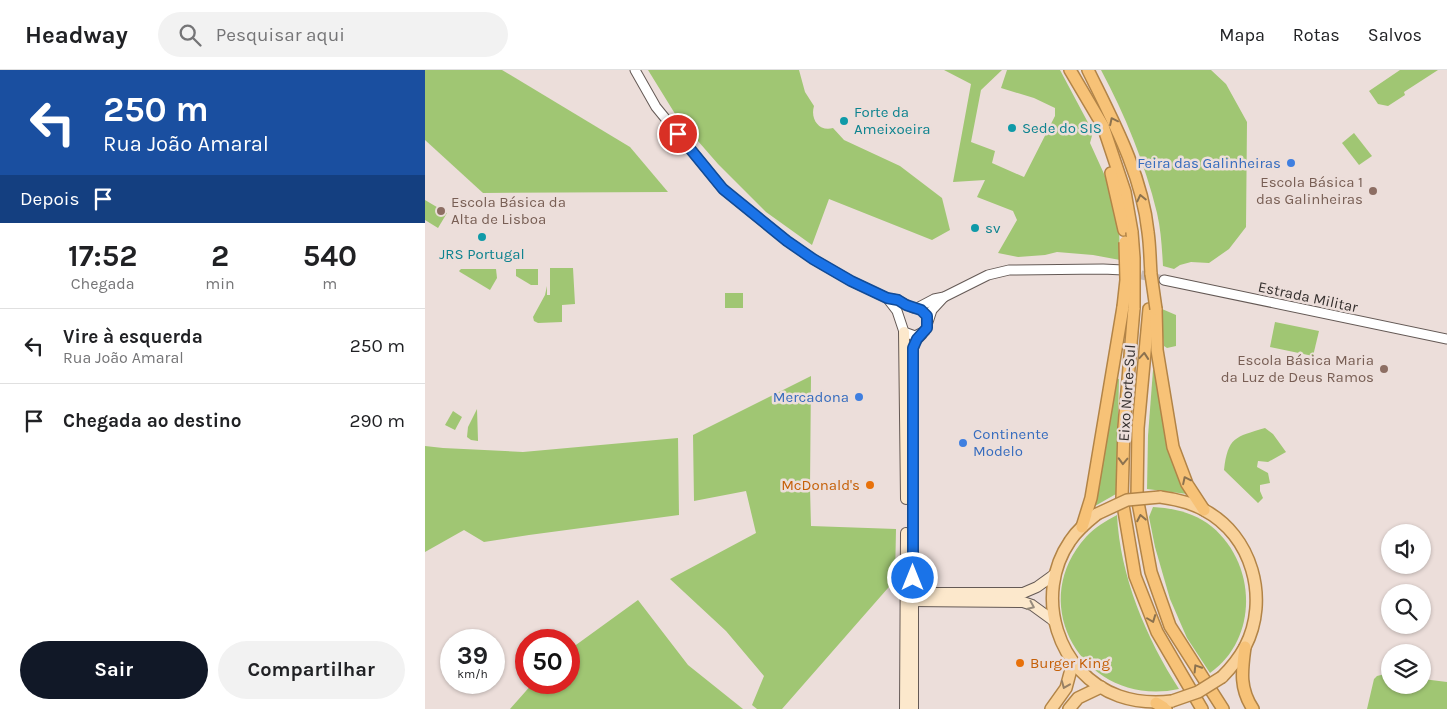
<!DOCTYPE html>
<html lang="pt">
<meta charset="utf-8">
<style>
body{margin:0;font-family:Karla,sans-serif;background:#f2f2f2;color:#202124;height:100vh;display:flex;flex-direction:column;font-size:19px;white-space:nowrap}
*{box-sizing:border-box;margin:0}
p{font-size:16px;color:#757577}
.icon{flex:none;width:28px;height:28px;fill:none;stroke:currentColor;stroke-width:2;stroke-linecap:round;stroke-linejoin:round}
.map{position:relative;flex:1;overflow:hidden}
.details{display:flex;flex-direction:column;background:#fff;width:425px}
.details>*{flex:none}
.guide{background:#1a4fa0;color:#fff;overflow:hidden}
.fabs{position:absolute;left:956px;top:454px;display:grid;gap:10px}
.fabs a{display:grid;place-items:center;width:50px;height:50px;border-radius:50%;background:#fff;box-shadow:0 1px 4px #0004;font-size:25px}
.speed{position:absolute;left:15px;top:559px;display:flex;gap:10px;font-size:25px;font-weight:700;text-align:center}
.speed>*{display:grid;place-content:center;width:65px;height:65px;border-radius:50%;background:#fff;box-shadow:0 1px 4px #0004;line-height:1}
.speed small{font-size:12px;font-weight:400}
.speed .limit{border:8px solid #d22;background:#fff;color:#111}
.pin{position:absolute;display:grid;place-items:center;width:42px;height:42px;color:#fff;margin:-21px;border:2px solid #fff;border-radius:50%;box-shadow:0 1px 5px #0007}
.me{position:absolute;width:55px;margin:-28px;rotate:0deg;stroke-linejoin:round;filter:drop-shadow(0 0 4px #0008)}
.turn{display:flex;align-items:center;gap:18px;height:105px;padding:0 20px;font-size:22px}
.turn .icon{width:65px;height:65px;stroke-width:2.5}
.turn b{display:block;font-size:35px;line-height:42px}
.then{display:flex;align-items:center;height:48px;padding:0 20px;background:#0003;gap:10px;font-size:19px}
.eta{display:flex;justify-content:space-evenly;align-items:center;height:85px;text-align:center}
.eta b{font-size:30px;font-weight:700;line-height:35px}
.action{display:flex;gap:10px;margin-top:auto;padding:10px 20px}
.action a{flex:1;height:58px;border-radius:30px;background:#111827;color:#fff;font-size:20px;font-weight:700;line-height:58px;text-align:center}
.action a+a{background:#f2f2f2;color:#202124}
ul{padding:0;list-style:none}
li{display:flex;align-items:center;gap:15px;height:75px;padding:0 20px;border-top:1px solid #e0e0e0}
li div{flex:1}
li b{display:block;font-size:19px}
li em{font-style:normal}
header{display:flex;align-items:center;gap:30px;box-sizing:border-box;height:70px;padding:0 25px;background:#fff;border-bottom:1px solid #e0e0e0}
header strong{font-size:24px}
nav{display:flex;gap:28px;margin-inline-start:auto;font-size:18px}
.search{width:350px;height:45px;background:#f2f2f2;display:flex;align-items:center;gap:12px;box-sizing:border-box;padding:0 18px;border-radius:28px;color:#757577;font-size:19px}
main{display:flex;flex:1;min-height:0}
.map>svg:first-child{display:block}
</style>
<header>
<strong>Headway</strong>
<div class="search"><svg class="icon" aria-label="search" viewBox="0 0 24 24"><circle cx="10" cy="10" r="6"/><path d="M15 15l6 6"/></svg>Pesquisar aqui</div>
<nav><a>Mapa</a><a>Rotas</a><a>Salvos</a></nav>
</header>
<main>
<section class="details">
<div class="guide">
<div class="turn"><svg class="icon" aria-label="left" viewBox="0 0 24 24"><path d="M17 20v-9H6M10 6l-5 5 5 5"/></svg><div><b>250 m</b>Rua João Amaral</div></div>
<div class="then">Depois<svg class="icon" aria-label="arrive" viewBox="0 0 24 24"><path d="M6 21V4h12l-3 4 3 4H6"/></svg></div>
</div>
<div class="eta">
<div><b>17:52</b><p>Chegada</p></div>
<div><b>2</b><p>min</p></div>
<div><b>540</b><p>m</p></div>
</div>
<ul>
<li><svg class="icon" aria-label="left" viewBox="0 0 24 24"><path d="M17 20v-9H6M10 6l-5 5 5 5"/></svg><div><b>Vire à esquerda</b><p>Rua João Amaral</p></div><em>250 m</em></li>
<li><svg class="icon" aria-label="arrive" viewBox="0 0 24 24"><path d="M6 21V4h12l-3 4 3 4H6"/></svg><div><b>Chegada ao destino</b></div><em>290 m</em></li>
</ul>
<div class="action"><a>Sair</a><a>Compartilhar</a></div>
</section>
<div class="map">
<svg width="1022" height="639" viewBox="0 0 1022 639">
<rect width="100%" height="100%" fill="#ecdeda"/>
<g fill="#a0c673">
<polygon points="0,0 77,0 205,77 243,122 58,123 0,70"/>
<path d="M223,0H374L380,22L389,36C385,49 394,62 408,58L419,70L475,96L517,128L525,160L507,170L404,129L387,175L341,142L293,94L252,47Z"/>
<polygon points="519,0 577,0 556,20 546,72 570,81 567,93 599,107 630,46 630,38 609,28 576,18 582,0 635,0 668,62 665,73 680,106 689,133 694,156 695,190 668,185 632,182 620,185 593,187 573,183 592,150 588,141 552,127 560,110 528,112 546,14"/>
<path d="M676,0H786L801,14L822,52L821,157L804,179L784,193L766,192L755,195L749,199L738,196C737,179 736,160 732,143C720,93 700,45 676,0Z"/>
<polygon points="975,0 1013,0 979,22 980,25 963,36 953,34 944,21"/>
<polygon points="929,63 947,86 934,95 917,73"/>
<polygon points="0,130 22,143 13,158 0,150"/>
<polygon points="125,198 148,198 150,234 137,235 137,252 113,253 109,251 108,247 120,225 122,216 122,225 125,225"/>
<polygon points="36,199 71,199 72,208 65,220 35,202 34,201"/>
<polygon points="91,199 113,199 113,215 106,215 91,206"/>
<rect x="300" y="223" width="18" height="15"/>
<polygon points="737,239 751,245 751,276 742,278 739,276 736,250"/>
<polygon points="850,252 894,261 888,286 845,277"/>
<polygon points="728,300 731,300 764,423 762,424 722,419 723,366"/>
<polygon points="386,306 385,418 386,456 471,459 470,510 357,639 332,639 327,635 339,606 301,561 245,509 331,463 321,421 269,431 268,365"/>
<polygon points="691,308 694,309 691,424 670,436"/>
<polygon points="52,339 53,371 46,370 42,367 43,357"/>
<polygon points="28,341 37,347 30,360 20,355"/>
<path d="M840,358L848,364L861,382L843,392L833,391L832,397L843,403L845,413L835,415V421L838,428L833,433L799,400C803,367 810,367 840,358Z"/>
<polygon points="253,368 254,445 104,465 59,472 39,460 0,482 0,376 18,378 98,382"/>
<path d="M728,437C747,438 766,442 782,453C831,488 836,567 785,603L762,568L745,529L730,477L724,447Z"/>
<path d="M692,445C695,506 721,568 754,619C662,639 598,536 661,467C670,457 681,451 692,445Z"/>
<polygon points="213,530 263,595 318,639 85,639 108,613 144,612 144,580"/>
<polygon points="960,604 965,604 965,615 998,615 998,609 1022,612 1022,639 942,639 949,609 952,606"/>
</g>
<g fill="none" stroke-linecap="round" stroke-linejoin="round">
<polyline stroke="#c7bbb8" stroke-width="9" stroke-dasharray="9 4.5" stroke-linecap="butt" points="703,202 739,210"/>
<g stroke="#645955" stroke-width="11">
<g id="tertiary">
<polyline points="210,0 231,37 298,119 362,171 388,189 426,211 462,228 473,230 488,238"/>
<polyline points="739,210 1022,269"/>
<polyline points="462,228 472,241 479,262 490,266 500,261 507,240 519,227"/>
<polyline points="492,238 509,229 519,227 563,205 584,200 678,199 698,200"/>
</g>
</g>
<g stroke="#645955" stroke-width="12">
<g id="secondary">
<polyline points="479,262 481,429"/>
<polyline points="482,523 598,523 612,517 630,504"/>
<polyline points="484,531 598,532 607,535 629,551"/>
<polyline points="480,639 481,463"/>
<polyline points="488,639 488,278 490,271 497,264"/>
</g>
</g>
<g stroke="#b28447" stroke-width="14">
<g id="primary">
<path d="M735,427C750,429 765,432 779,440C827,465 845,529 820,577C814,588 806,598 797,607"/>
<path d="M672,444C662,452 652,460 645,471C608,525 632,604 694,626C711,632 729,633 747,631"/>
<polyline points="626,639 641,618 648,592"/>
<polyline points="644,639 653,628 676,617"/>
</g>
</g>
<g stroke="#b28447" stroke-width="14">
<g id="trunk">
<polyline points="645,0 678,56 700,122 707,162"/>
<path d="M663,0C688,51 717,104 723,162C725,176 725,190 726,204"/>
<polyline points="686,103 699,160"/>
<polyline points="709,238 699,357 697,429 710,506 732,562 777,639"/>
<polyline points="724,239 713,358 712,427 726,502 745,556 798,639"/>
<polyline points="731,239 732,280 748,377 762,414 779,440"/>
<polyline points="657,457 666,428 698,237"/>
<path d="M820,577C817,600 814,618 828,639"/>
<polyline points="731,633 741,639"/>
</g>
</g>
<use href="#tertiary" stroke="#fff" stroke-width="9"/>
<use href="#secondary" stroke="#fce8cc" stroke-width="10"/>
<use href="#primary" stroke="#f9d199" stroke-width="11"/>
<use href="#trunk" stroke="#f7c277" stroke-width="11"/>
<g stroke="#b28447" stroke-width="14" stroke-linecap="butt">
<g id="primary-bridge">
<polyline points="672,444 702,430 735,427"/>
<polyline points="747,631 773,622 797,607"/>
</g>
</g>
<g stroke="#b28447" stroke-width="14" stroke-linecap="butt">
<g id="trunk-bridge">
<polyline points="707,162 709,188 709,238"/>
<polyline points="726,204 731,239"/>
<polyline points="698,237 701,210 700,172"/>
</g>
</g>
<use href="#primary-bridge" stroke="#f9d199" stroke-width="11"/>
<use href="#trunk-bridge" stroke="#f7c277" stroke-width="11"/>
</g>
<defs><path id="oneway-chevron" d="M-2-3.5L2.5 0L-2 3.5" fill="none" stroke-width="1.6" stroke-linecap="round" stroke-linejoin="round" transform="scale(1.25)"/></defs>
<g stroke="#8c724f">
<use href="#oneway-chevron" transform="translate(688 51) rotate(-116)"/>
<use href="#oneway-chevron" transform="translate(716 128) rotate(-103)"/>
<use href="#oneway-chevron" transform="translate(719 286) rotate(-85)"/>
<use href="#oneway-chevron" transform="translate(698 391) rotate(92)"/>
<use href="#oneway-chevron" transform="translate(761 410) rotate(-116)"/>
<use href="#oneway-chevron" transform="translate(716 448) rotate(-101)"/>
<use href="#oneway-chevron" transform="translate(727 549) rotate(69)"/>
<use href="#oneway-chevron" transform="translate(772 598) rotate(-122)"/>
</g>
<use stroke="#988c7d" href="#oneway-chevron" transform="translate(606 536) rotate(24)"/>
<use stroke="#978064" href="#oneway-chevron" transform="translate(640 615) rotate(112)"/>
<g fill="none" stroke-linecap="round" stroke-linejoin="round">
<g stroke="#114b97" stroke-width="12">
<polyline id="route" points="253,64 298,119 362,171 388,189 426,211 462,228 473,230 481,235 496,240 502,246 502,258 492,269 488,278 488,508"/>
</g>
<use href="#route" stroke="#1a73e8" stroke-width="9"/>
</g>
<g fill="#0f9aa8" stroke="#ecdeda" stroke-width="2">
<circle cx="419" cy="51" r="5"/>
<circle cx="587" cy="58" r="5"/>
<circle cx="550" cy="158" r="5"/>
<circle cx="57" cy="167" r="5"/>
</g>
<g fill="#3f7fe0" stroke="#ecdeda" stroke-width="2">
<circle cx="866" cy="93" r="5"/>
<circle cx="434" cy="327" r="5"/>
<circle cx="538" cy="373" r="5"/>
</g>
<g fill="#8d6e63" stroke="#ecdeda" stroke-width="2">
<circle cx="948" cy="121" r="5"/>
<circle cx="16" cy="141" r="5"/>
<circle cx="959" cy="299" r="5"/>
</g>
<g fill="#e8710a" stroke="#ecdeda" stroke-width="2">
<circle cx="445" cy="415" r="5"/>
<circle cx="595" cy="593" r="5"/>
</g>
<g text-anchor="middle" stroke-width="5" stroke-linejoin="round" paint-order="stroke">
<g font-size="15" fill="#0d838f" stroke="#ecdeda" text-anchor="start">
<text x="429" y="47">Forte da<tspan x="429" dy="17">Ameixoeira</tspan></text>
<text x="597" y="63">Sede do SIS</text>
<text x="560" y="163">sv</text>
<text x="57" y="189" text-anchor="middle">JRS Portugal</text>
</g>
<g font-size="15" fill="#366cbe" stroke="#ecdeda" text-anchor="end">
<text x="856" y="98">Feira das Galinheiras</text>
<text x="424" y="332">Mercadona</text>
<text x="548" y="369" text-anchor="start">Continente<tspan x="548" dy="17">Modelo</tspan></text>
</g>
<g font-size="15" fill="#785e54" stroke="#ecdeda" text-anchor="end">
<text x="938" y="117">Escola Básica 1<tspan x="938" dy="17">das Galinheiras</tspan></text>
<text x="26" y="137" text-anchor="start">Escola Básica da<tspan x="26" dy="17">Alta de Lisboa</tspan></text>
<text x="949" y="295">Escola Básica Maria<tspan x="949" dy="17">da Luz de Deus Ramos</tspan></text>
</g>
<g font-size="15" fill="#35302e" stroke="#ecdeda">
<text transform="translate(883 227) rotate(12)" y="5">Estrada Militar</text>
<text transform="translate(702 323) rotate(-86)" y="5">Eixo Norte-Sul</text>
</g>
<g font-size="15" fill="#c56008" stroke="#ecdeda" text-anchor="end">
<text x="435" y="420">McDonald's</text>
<text x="605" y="598" text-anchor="start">Burger King</text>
</g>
</g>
</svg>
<div class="fabs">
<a><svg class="icon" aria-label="sound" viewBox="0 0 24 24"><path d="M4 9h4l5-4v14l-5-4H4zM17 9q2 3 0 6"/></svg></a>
<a><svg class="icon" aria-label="search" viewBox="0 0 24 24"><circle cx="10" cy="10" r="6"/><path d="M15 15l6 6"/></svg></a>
<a><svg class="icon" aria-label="layers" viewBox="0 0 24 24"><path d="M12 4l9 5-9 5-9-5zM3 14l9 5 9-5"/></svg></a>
</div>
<div class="speed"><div>39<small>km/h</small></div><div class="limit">50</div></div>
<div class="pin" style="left:253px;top:64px;background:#d93025"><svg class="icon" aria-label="arrive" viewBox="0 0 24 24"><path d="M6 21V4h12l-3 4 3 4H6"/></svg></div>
<svg class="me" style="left:488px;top:508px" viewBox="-20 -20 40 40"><circle r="17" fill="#1a73e8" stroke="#fff" stroke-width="3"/><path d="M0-11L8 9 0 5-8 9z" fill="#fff"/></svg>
</div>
</main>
